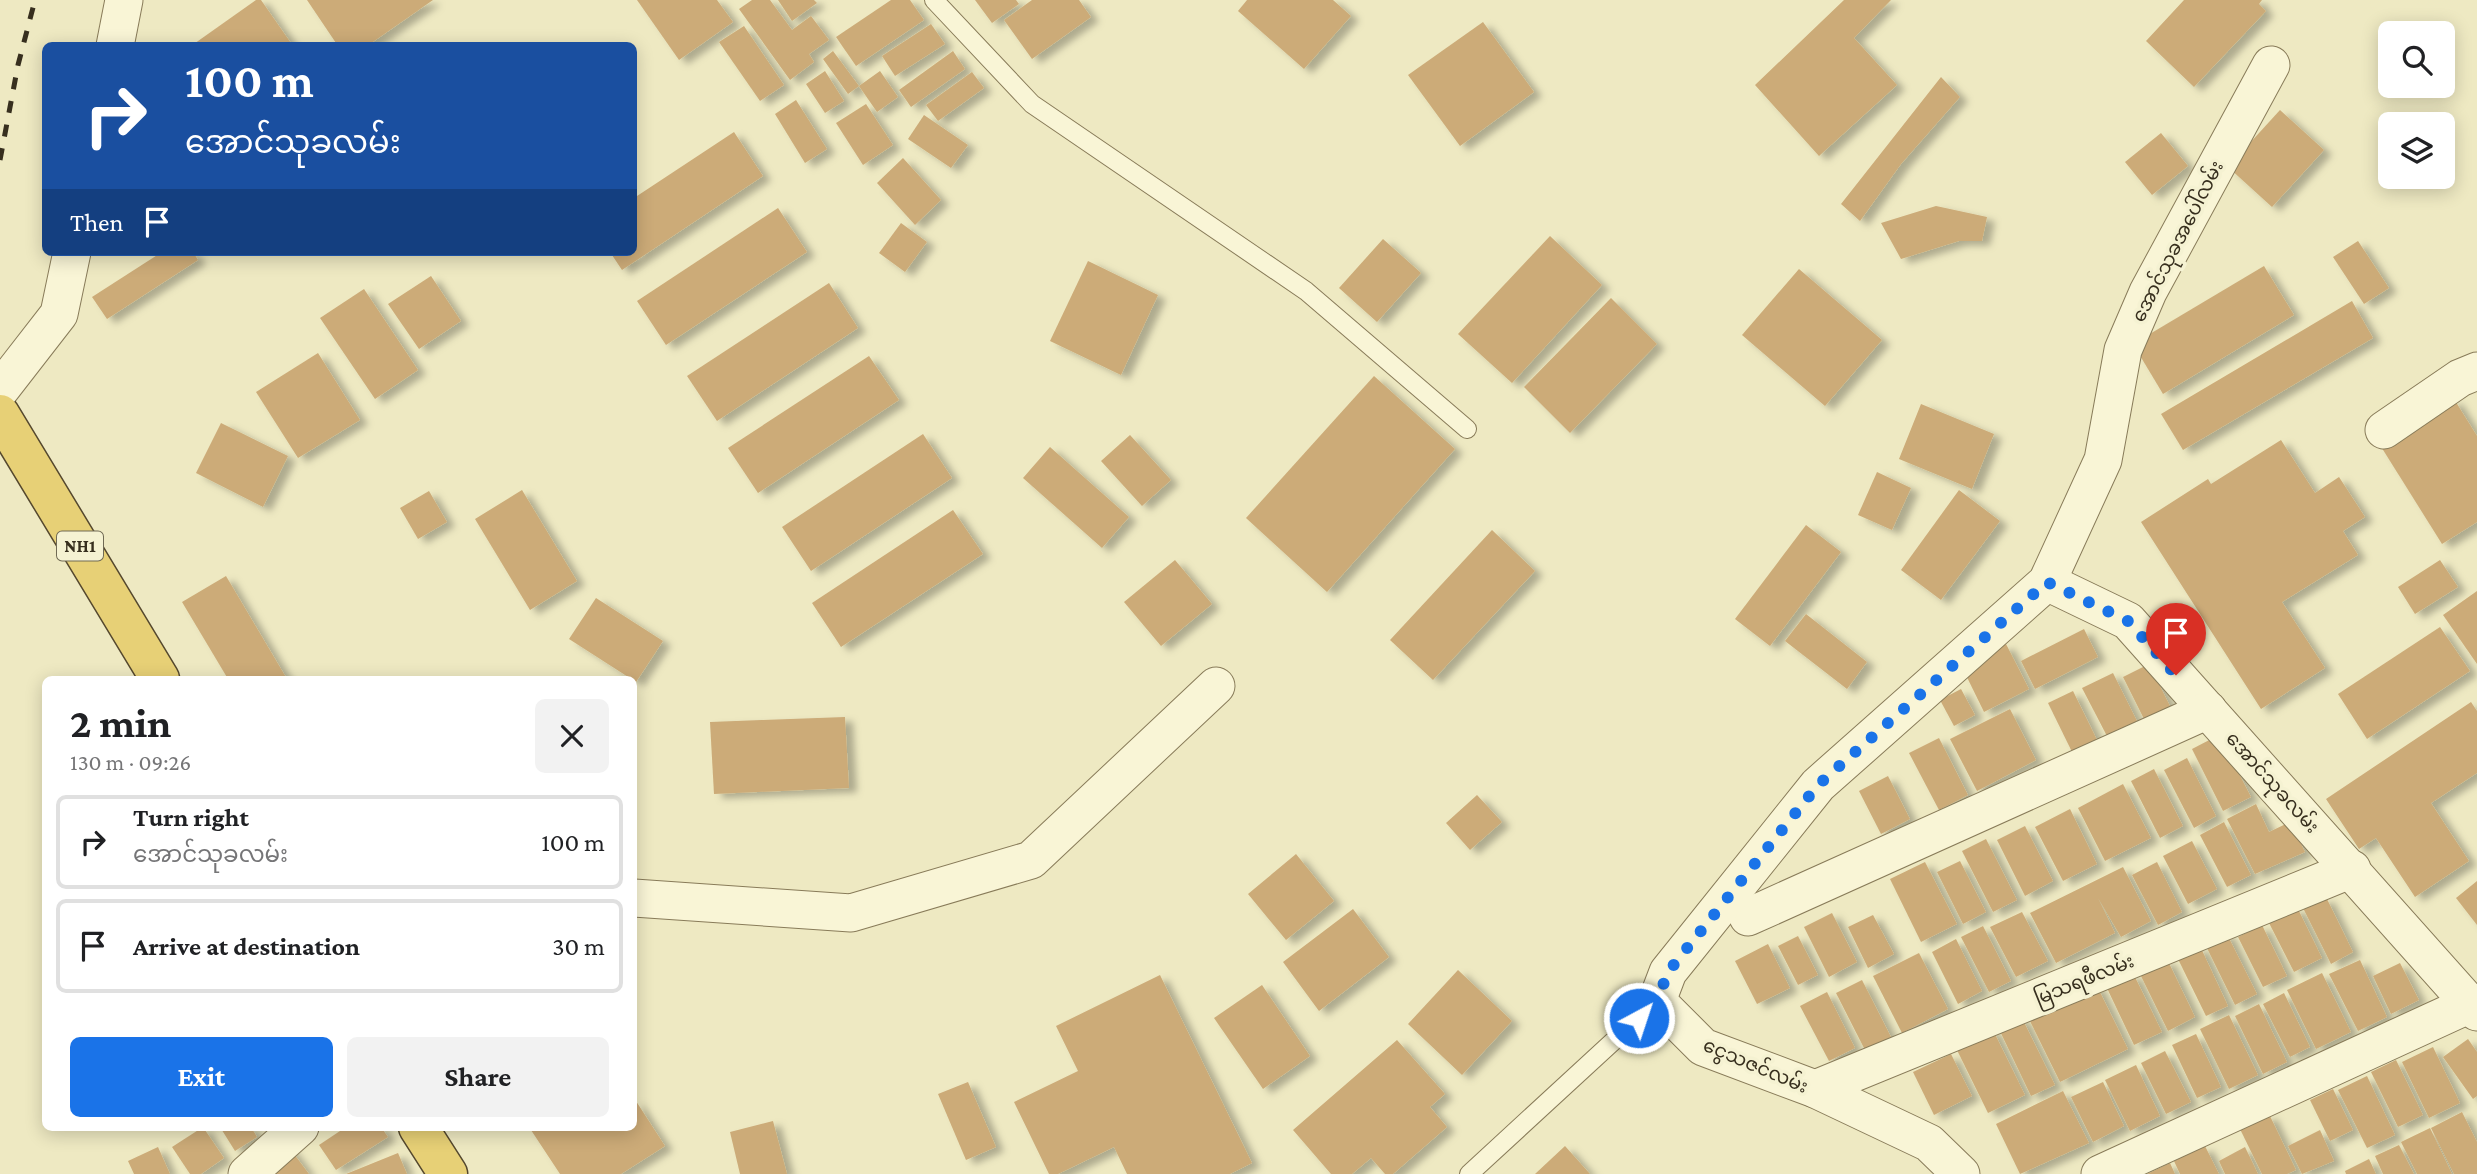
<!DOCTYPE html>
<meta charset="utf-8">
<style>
body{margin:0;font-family:"Crimson Pro","Noto Sans Myanmar",serif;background:#f2f2f2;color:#202124;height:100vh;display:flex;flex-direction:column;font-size:26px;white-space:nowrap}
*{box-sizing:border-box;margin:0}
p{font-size:23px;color:#757577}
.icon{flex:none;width:38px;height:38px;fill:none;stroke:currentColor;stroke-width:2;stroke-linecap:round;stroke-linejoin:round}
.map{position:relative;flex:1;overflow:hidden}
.details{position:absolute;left:42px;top:676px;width:595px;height:455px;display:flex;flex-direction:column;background:#fff;border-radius:10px;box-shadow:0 4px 18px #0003}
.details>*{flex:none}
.banner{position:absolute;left:42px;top:42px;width:595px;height:214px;border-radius:10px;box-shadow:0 4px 18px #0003;background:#1a4fa0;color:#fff;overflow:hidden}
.buttons{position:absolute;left:2378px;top:21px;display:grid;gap:14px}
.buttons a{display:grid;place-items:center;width:77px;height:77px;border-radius:10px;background:#fff;box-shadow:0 4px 18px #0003;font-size:35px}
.pin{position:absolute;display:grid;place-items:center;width:60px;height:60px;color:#fff;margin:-72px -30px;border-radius:50% 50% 50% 0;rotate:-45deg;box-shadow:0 0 7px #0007}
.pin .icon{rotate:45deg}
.me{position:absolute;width:77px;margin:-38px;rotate:40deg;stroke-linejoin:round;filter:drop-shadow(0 0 5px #0008)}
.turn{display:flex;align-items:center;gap:24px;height:147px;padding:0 28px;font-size:32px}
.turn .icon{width:91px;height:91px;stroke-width:2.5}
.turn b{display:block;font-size:49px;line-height:60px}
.then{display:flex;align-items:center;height:66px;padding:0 28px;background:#0003;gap:14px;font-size:26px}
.round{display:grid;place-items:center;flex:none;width:74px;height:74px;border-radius:10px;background:#f2f2f2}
.overview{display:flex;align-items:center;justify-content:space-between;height:119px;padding:0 28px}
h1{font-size:42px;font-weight:700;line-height:52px}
.primary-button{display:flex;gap:14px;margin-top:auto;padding:14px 28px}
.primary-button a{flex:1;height:80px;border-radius:10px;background:#1a73e8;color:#fff;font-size:28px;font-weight:700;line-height:80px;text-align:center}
.primary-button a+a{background:#f2f2f2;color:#202124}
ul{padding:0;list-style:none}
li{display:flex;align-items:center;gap:21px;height:94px;margin:0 14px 10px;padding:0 14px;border:4px solid #e0e0e0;border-radius:10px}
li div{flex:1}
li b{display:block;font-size:26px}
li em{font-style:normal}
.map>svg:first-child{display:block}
</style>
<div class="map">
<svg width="2477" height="1174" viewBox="0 0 2477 1174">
<defs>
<filter id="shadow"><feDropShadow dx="8" dy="4.5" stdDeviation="3.5" flood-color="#0004"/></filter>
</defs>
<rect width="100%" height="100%" fill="#eee9c2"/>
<g fill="#ccab78" filter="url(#shadow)">
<polygon points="256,0 261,0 293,46 191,46"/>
<polygon points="307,0 433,0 367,46 338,46"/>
<polygon points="637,0 717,0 733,22 679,60"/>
<polygon points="752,0 770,0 792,30 811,16 829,40 809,54 814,62 790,80 739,9"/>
<polygon points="778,0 814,0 817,3 792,21"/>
<polygon points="891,0 910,0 924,20 856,66 836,37"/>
<polygon points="975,0 1016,0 1019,4 992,23"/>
<polygon points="1032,0 1079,0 1091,17 1032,59 1004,20"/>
<polygon points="1247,0 1333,0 1351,16 1304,69 1238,11"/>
<polygon points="1844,0 1891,0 1854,38 1897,85 1819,156 1755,85"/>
<polygon points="2184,0 2262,0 2259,4 2266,11 2194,87 2146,41"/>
<polygon points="1483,22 1534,92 1460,146 1408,75"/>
<polygon points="931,24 945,44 895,76 882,56"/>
<polygon points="744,26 784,85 760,101 719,42"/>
<polygon points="833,51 859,86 880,71 898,97 877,112 859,86 848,94 823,59"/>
<polygon points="953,51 965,69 911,107 899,90"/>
<polygon points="825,71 844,101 825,113 806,84"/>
<polygon points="972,72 984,88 938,121 926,105"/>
<polygon points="1941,77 1960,97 1901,164 1860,221 1841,204"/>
<polygon points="796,100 827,149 805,163 775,114"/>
<polygon points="866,104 893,145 863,165 836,123"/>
<polygon points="2280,110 2324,150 2272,207 2228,167"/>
<polygon points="924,115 968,145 951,168 908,139"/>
<polygon points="734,132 763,176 622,270 610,252 634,252 634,198"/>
<polygon points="2161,133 2188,166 2152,195 2125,162"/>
<polygon points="903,158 941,200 915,225 877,183"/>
<polygon points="1936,206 1987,217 1982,241 1959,241 1901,259 1881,223"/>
<polygon points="778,208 807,252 666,345 637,301"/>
<polygon points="901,223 927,242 905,272 879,253"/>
<polygon points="1550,236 1602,285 1512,383 1458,334"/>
<polygon points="1383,239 1421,273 1377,322 1339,288"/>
<polygon points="2358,241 2389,288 2364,304 2333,257"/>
<polygon points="162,252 193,252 198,260 107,319 92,297"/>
<polygon points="1088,261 1158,295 1121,375 1050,341"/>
<polygon points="2264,266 2294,315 2163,394 2133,344"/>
<polygon points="1799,269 1882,340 1825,406 1742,335"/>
<polygon points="431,276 461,321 419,349 388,304"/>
<polygon points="829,283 858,328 717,421 687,376"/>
<polygon points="364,289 418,370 375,399 320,318"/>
<polygon points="1611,298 1657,344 1570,433 1524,387"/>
<polygon points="2352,301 2373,338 2183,450 2161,414"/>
<polygon points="318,353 360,420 298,458 256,392"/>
<polygon points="869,356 899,400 758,493 728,448"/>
<polygon points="1374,376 1455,449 1327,592 1246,518"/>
<polygon points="2454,399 2477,436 2477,522 2442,544 2380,445"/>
<polygon points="1921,404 1994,434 1972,489 1899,459"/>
<polygon points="221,423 288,456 263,507 196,473"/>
<polygon points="923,434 952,478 811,571 782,527"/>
<polygon points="1130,435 1171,480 1142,506 1101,461"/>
<polygon points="2281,440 2315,493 2339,477 2365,517 2343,531 2358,555 2282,602 2325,668 2261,709 2141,522 2208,479 2211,484"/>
<polygon points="1050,447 1129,517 1102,548 1023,478"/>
<polygon points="1877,472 1911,488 1892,530 1858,515"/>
<polygon points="522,490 577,581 530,610 475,519"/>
<polygon points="1959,490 2000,521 1941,600 1901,570"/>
<polygon points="429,491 447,522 418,539 400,508"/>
<polygon points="953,510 983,554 841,647 812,603"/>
<polygon points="1806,525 1841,552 1770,646 1735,619"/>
<polygon points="1492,530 1535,571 1433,680 1390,640"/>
<polygon points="1175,560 1212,604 1161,646 1124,602"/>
<polygon points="2440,560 2458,587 2415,614 2398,587"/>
<polygon points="226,576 287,679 228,679 182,602"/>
<polygon points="2477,591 2477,664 2443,615"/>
<polygon points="596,598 663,641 636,682 569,639"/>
<polygon points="1806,614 1867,662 1847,689 1785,641"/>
<polygon points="2440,627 2470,671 2367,739 2338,694"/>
<polygon points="2084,629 2098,657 2035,689 2021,661"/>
<polygon points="2006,644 2029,689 1984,712 1962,667"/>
<polygon points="2149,664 2175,716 2149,729 2123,677"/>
<polygon points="2113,673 2138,723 2108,738 2082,688"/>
<polygon points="1961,689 1975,715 1954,726 1940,700"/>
<polygon points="2073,691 2100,746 2075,758 2048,703"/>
<polygon points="2471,702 2477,711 2477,773 2431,803 2469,861 2415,897 2376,838 2359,849 2326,799"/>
<polygon points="2010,709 2036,760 1977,791 1950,739"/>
<polygon points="845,717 849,788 714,794 710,722"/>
<polygon points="2219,735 2251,797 2223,811 2192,749"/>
<polygon points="1939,738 1968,795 1939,810 1909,753"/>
<polygon points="2187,758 2216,816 2194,828 2164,770"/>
<polygon points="2154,769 2183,826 2160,838 2131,781"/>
<polygon points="1888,776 1910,819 1881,834 1859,791"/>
<polygon points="2123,784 2151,838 2105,861 2078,808"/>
<polygon points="1477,795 1502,822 1470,850 1446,823"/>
<polygon points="2256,804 2269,832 2290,822 2305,852 2255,874 2227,819"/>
<polygon points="2070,809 2097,864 2063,881 2035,827"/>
<polygon points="2224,822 2251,875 2227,887 2200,835"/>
<polygon points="2025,826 2053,881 2025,896 1997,840"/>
<polygon points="1986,839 2017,900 1993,912 1962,851"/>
<polygon points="2192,841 2217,889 2188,904 2163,856"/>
<polygon points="1296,854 1334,901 1286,940 1248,894"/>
<polygon points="1960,861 1986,912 1963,924 1937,872"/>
<polygon points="1925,862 1957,924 1921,942 1890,879"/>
<polygon points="2157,862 2182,912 2158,925 2132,875"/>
<polygon points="2123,867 2151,921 2121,937 2098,898 2115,933 2056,963 2030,913"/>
<polygon points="2477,881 2477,925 2456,898"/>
<polygon points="2326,897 2353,952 2331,964 2303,908"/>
<polygon points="2297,907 2322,958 2294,972 2268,921"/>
<polygon points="1353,909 1389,957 1319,1011 1283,962"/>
<polygon points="2022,912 2048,961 2016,977 1990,927"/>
<polygon points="1832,913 1857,962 1829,977 1804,927"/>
<polygon points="1873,915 1894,954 1868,968 1848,927"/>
<polygon points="2262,925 2287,976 2263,987 2238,937"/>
<polygon points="1983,926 2011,981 1989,992 1961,937"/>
<polygon points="2226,932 2257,994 2235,1005 2204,942"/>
<polygon points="1798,936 1818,975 1798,985 1778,946"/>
<polygon points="1956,939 1982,991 1958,1004 1932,952"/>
<polygon points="1768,944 1790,988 1757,1004 1735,961"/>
<polygon points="2200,946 2228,1006 2206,1016 2177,957"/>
<polygon points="1919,953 1948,1009 1902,1033 1873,976"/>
<polygon points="2167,959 2195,1017 2168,1031 2139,972"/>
<polygon points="2360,960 2387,1017 2358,1031 2329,974"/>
<polygon points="2400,963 2419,1000 2391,1014 2373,976"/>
<polygon points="1458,970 1512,1021 1462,1075 1408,1024"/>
<polygon points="2133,973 2162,1032 2134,1045 2106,986"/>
<polygon points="2322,973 2351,1032 2316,1049 2287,990"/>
<polygon points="1160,975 1252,1163 1230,1174 1127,1174 1114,1147 1058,1174 1049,1174 1014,1102 1078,1071 1056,1026"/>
<polygon points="1862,980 1891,1037 1865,1050 1836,993"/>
<polygon points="2096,984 2128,1049 2060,1082 2028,1017"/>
<polygon points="1262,985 1310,1056 1263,1089 1214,1018"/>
<polygon points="1827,992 1855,1048 1829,1061 1800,1006"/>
<polygon points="2284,993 2310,1047 2290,1057 2263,1004"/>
<polygon points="2259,1004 2287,1062 2263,1074 2235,1016"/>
<polygon points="2229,1015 2258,1075 2229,1089 2200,1029"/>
<polygon points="2021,1016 2055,1085 2031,1096 1998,1027"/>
<polygon points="1992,1028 2025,1095 1988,1113 1955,1046"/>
<polygon points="2196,1034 2221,1087 2197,1098 2172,1045"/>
<polygon points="2468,1039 2477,1052 2477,1096 2473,1099 2443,1057"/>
<polygon points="1397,1040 1445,1094 1430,1107 1447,1127 1393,1174 1385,1174 1371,1158 1352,1174 1331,1174 1293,1130"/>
<polygon points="2433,1047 2460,1103 2429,1118 2402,1062"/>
<polygon points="2165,1051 2191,1102 2166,1114 2141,1063"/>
<polygon points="1951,1054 1972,1096 1934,1115 1913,1072"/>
<polygon points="2396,1060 2423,1115 2398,1127 2371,1072"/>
<polygon points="2136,1065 2160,1116 2130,1131 2105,1080"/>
<polygon points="2367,1076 2395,1135 2367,1148 2338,1090"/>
<polygon points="968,1082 996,1147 966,1160 938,1094"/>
<polygon points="2103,1082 2124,1126 2093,1142 2071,1097"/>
<polygon points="2333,1089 2353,1130 2330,1141 2310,1100"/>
<polygon points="2063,1091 2089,1143 2020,1174 1996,1124"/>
<polygon points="634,1098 665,1146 621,1174 560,1174 529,1127 634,1127"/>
<polygon points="2462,1112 2477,1142 2477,1174 2454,1174 2431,1128"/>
<polygon points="2269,1114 2296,1170 2287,1174 2262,1174 2240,1129"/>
<polygon points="773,1121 787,1174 740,1174 730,1132"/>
<polygon points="203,1127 224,1158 201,1174 190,1174 172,1147"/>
<polygon points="220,1127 251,1127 257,1137 235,1151"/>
<polygon points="346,1127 381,1127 388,1137 336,1170 319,1145"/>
<polygon points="2430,1128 2452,1174 2417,1174 2401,1142"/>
<polygon points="2320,1130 2334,1161 2302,1174 2288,1146"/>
<polygon points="2399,1145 2414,1174 2383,1174 2375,1156"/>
<polygon points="288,1146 309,1174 252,1174"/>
<polygon points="1565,1146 1590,1174 1535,1174"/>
<polygon points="2205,1146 2219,1174 2180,1174 2174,1161"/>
<polygon points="158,1147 170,1174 134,1174 128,1161"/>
<polygon points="2245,1147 2258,1174 2225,1174 2219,1161"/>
<polygon points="398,1153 407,1174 346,1174"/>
<polygon points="2369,1159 2376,1174 2346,1174 2345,1171"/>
<polygon points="2170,1163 2175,1174 2147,1174"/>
</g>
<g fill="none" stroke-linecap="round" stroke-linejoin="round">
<g stroke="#887b59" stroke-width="20">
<g id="service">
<polyline points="934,0 1032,104 1306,291 1467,429"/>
<polyline points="1469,1174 1657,1001"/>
</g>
</g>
<g stroke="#887b59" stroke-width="39">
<g id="minor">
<polyline points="115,46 124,0"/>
<polyline points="0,390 59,314 72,252"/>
<polyline points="2384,430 2460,378 2477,371"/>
<polyline points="2047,582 2128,621 2477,1012"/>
<polyline points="634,898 851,913 1031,860 1216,686"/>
<polyline points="1748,917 2208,710"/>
<polyline points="1815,1089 2352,869"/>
<polyline points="247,1174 300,1127"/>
<polyline points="1961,1174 1929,1143 1815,1089 1703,1047 1657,1001 1668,972 1818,785 2047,582 2103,460 2123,350 2148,292 2271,65"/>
<polyline points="2100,1174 2470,1004"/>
</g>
</g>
<g stroke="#55482e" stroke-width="41">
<g id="trunk">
<polyline points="0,414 160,679"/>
<polyline points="418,1127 448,1174"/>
</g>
</g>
<use href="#service" stroke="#f9f5d6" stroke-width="18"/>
<use href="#minor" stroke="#f9f5d6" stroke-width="37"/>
<use href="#trunk" stroke="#e7d076" stroke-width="38"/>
<polyline stroke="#372f1e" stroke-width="5" stroke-dasharray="12 12" stroke-linecap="butt" points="0,160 18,65 35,0"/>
</g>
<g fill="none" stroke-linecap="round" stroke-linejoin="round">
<polyline stroke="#1a73e8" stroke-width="12" stroke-dasharray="0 21.6" points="1639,1018 1657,1001 1668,972 1818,785 2047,582 2128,621 2176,675"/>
</g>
<g text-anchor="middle" stroke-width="7" stroke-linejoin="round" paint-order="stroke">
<rect fill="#f5f2d2" stroke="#706a54" stroke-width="2" x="57" y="531.5" width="46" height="29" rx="5"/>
<g font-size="18" font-weight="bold" fill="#372f1e">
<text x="80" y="552">NH1</text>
</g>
<g font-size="19" fill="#372f1e" stroke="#f5f2d2">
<text transform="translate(2177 241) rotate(-63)" y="7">အောင်သုခအပေါ်လမ်း</text>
<text transform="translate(2273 782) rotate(48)" y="7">အောင်သုခလမ်း</text>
<text transform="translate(2084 979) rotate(-22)" y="7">မြသရဖီလမ်း</text>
<text transform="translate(1756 1065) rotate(23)" y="7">ငွေသဇင်လမ်း</text>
</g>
</g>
</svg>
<div class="buttons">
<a><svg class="icon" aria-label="search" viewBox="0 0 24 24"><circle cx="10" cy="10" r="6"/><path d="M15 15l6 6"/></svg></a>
<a><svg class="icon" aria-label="layers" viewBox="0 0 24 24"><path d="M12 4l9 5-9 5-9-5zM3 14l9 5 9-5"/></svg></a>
</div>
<div class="pin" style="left:2176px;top:675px;background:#d93025"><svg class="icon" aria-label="arrive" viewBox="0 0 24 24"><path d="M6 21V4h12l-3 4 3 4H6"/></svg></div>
<svg class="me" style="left:1639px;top:1018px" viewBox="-20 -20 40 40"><circle r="17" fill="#1a73e8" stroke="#fff" stroke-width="3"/><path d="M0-11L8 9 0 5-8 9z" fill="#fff"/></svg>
<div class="banner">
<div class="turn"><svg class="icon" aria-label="right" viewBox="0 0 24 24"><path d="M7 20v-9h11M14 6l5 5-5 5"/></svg><div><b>100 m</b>အောင်သုခလမ်း</div></div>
<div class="then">Then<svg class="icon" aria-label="arrive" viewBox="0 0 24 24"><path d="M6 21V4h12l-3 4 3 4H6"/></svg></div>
</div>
<section class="details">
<div class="overview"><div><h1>2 min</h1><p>130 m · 09:26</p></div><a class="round"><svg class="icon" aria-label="close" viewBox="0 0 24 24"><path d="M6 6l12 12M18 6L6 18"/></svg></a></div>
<ul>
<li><svg class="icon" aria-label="right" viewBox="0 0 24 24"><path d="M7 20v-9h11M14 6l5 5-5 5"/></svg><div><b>Turn right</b><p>အောင်သုခလမ်း</p></div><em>100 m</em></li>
<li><svg class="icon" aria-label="arrive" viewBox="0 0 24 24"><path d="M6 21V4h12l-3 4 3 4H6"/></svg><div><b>Arrive at destination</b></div><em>30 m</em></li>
</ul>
<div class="primary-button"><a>Exit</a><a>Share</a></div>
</section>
</div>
